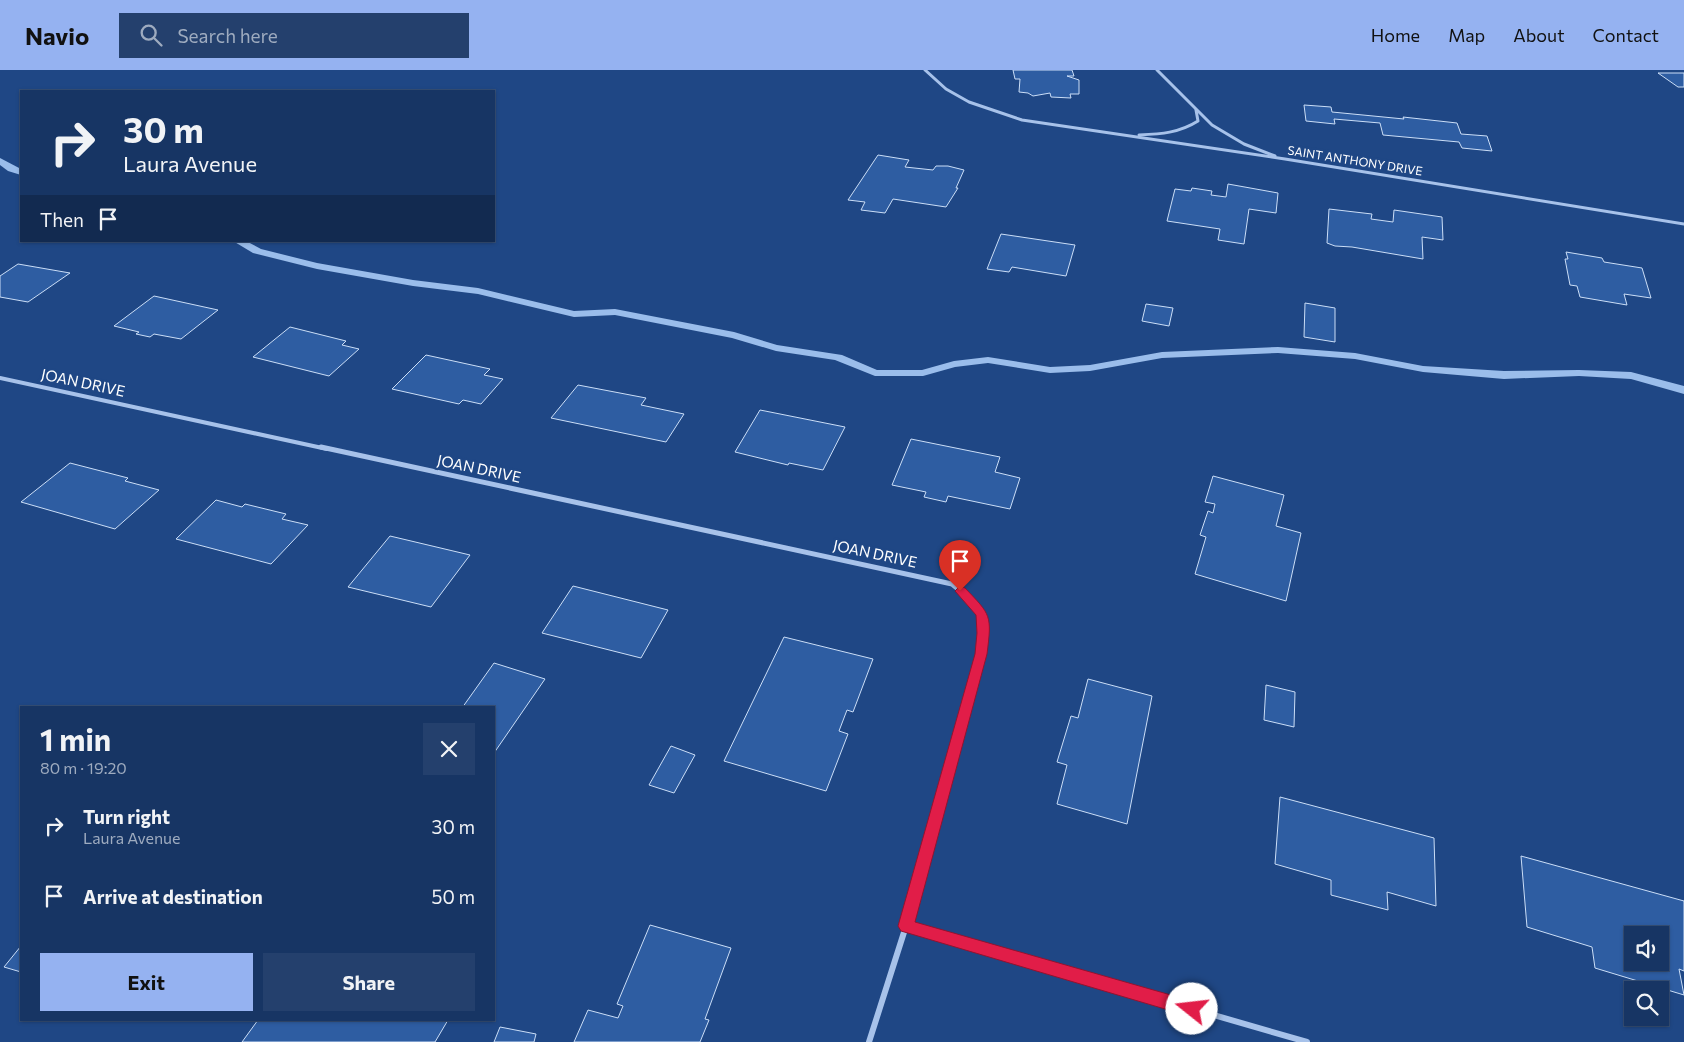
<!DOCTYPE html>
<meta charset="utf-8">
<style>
body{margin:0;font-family:Commissioner,sans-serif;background:#24406d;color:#f1f3f6;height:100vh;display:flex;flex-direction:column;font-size:19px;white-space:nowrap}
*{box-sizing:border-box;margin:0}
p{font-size:16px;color:#9eabbf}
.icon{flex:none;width:28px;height:28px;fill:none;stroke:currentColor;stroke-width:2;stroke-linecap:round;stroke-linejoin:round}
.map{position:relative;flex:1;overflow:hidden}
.sheet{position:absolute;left:20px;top:636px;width:475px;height:315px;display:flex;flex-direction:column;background:#173564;border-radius:0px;box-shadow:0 1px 4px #0004,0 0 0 1px #365078}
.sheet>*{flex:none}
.hud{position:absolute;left:20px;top:20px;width:475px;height:152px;border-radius:0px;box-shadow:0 1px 4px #0004,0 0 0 1px #365078;background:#173564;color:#f1f3f6;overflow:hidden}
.tools{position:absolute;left:1624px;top:856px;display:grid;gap:10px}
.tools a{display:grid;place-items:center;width:45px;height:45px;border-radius:0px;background:#173564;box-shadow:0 1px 4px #0004,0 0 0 1px #365078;font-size:25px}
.pin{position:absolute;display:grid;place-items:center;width:42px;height:42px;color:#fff;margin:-51px -21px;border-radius:50% 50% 50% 0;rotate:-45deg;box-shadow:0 0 5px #0007}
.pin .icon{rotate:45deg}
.me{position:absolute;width:55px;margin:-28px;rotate:286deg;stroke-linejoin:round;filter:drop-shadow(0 0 4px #0008)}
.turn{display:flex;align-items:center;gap:18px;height:105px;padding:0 20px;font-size:22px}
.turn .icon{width:65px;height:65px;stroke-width:2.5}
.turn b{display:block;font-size:35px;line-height:42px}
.then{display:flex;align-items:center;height:48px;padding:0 20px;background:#0003;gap:10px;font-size:19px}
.round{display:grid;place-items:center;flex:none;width:52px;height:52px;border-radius:0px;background:#24406d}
.headline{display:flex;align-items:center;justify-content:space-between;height:85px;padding:0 20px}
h1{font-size:30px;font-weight:700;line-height:38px}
.cta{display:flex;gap:10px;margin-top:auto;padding:10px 20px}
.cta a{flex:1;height:58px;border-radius:0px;background:#95b2f1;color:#111;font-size:20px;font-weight:700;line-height:58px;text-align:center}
.cta a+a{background:#24406d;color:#f1f3f6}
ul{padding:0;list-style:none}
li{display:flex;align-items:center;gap:15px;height:70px;padding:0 20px}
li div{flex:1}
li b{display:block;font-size:19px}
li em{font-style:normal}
header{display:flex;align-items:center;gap:30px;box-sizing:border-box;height:70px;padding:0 25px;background:#95b2f1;color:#111}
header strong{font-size:24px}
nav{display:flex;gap:28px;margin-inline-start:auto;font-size:18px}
.search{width:350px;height:45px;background:#24406d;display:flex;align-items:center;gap:12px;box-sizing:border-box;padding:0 18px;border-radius:0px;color:#9eabbf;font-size:19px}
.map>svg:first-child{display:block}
</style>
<header>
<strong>Navio</strong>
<div class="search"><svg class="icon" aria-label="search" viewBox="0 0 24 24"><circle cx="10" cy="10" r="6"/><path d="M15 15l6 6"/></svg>Search here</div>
<nav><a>Home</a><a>Map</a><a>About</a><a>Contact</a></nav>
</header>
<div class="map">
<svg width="1684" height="972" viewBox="0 0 1684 972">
<rect width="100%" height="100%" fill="#1f4785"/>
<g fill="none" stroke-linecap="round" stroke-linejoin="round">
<g fill="#9abdeb" fill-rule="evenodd">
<polygon points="0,88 21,99 21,105 8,101 0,95"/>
<polygon points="233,171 246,171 261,179 317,193 413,210 478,218 574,241 615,239 734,262 777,275 842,285 877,300 922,300 954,291 988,287 1050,297 1090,295 1162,282 1278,277 1355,283 1423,296 1504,301 1579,300 1631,302 1684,316 1684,324 1631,309 1579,306 1504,309 1423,302 1355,289 1278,283 1162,288 1090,301 1050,303 988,293 955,297 923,306 875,306 835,290 776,281 732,268 615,245 574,247 478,224 413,216 317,199 253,183"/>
</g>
</g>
<g fill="#2e5da2" stroke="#cbdef7" fill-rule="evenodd">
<polygon points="1013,0 1072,0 1074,6 1067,6 1079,10 1079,24 1070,24 1071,28 1051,27 1050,23 1033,26 1028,23 1019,22 1020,9 1015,9"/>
<polygon points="1658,3 1684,3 1684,17 1678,17"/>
<polygon points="1304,35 1331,37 1332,42 1404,49 1403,47 1457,53 1461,64 1487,66 1492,81 1462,78 1459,72 1383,65 1380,53 1334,49 1335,54 1306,51"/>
<polygon points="878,85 909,90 905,97 933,100 936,96 948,96 964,100 956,118 958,118 946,137 893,129 885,143 861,140 865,132 848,130"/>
<polygon points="1228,114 1278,123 1276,143 1249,139 1244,174 1218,170 1220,159 1167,151 1175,119 1191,121 1192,118 1212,121 1211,125 1226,127"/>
<polygon points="1329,139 1372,144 1371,149 1393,152 1394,140 1442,147 1443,170 1422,167 1423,189 1352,177 1335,176 1327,173"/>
<polygon points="1001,164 1075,175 1066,206 1012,197 1009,202 987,199"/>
<polygon points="1566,182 1602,188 1604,192 1642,198 1651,228 1624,224 1627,235 1580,227 1577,216 1570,215 1565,189 1568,189"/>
<polygon points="18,194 70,203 28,232 0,227 0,206"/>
<polygon points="154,226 218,240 181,269 154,264 150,267 136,264 139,262 114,256"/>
<polygon points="1305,233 1335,238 1335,272 1304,267"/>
<polygon points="1146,234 1173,238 1169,256 1142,251"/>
<polygon points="290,257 346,271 342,275 359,279 329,306 253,287"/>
<polygon points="426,285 490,299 484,305 503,309 481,334 463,330 459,334 392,319"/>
<polygon points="578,315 646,328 641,335 684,344 666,372 551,348"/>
<polygon points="760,340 845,357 823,400 789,393 788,395 735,382"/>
<polygon points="911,369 1000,387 995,402 1020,408 1010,439 948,426 946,432 924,427 926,422 892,415"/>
<polygon points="70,393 128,408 125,411 159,420 115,459 21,432"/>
<polygon points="1213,406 1284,425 1276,456 1301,463 1286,531 1195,504 1206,467 1200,465 1208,441 1213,443 1215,434 1205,432"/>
<polygon points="216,430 242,437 245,434 286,444 282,449 308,455 271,494 176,469"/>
<polygon points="390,466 470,485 431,537 348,517"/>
<polygon points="573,516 668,540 641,588 542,563"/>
<polygon points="784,567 873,589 853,642 847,640 839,661 848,664 826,721 724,691"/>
<polygon points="494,593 545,609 494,683 494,638 462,638"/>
<polygon points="1088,609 1152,626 1127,754 1057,734 1067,695 1057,692 1071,646 1078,648"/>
<polygon points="1266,615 1295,622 1294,657 1264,650"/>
<polygon points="671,676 695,685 674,723 649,715"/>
<polygon points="1280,727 1434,768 1436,836 1387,822 1388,840 1331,825 1331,810 1275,794"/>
<path d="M1521,786L1684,831V901L1679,899L1684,925L1595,898L1592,877L1527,857ZM1632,865H1660V892H1632Z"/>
<polygon points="650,855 731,878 705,949 709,950 700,972 574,972 588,940 618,948 623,936 617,934"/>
<polygon points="21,876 21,902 4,897"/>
<polygon points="258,950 448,950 435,972 242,972"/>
<polygon points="500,957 536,964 534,972 494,972"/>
</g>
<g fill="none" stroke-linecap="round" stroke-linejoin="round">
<g stroke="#a7c2ea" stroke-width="3">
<polyline points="925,0 946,19 969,32 1022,50 1285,89 1684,154"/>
<polyline points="1157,0 1212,55 1244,74 1275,86"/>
<path d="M1139,65C1161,64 1179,63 1198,51L1196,40"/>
</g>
<polyline stroke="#a7c2ea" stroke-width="4" points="0,308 327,379"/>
<path stroke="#a7c2ea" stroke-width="5" d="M321,377L952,514C962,522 973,531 979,542C992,568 972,616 965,642"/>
<g stroke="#a7c2ea" stroke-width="6">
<polyline points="906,856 1307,972"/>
<polyline points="869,972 906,856 965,641"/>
</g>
</g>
<path fill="#e11d48" stroke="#92132f" d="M960,516L965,518C991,545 992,545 987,584L915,852L1192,931L1198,933L1200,939L1198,945L1192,947L901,861L898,856L975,584L977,563L976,545L955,521Z"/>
<g text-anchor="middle" stroke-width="5" stroke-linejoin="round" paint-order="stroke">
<g font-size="12" fill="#fff" stroke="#1f4785">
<text transform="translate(1355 91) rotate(9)" y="4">SAINT ANTHONY DRIVE</text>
</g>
<g font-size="15" fill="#fff" stroke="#1f4785">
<text transform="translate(83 313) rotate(12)" y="5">JOAN DRIVE</text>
<text transform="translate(479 399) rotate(12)" y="5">JOAN DRIVE</text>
<text transform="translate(875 484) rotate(12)" y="5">JOAN DRIVE</text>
</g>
</g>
</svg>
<div class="tools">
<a><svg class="icon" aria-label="sound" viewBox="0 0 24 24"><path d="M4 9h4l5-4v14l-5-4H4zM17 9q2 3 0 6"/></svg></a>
<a><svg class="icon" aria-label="search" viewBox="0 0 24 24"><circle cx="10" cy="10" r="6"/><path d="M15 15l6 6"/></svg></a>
</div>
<div class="pin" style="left:960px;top:521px;background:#d93025"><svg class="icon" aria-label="arrive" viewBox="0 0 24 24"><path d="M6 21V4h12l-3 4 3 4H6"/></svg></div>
<svg class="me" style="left:1192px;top:939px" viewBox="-20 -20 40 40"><circle r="19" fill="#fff"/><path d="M0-13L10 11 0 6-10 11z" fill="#e11d48"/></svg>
<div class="hud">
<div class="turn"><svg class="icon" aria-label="right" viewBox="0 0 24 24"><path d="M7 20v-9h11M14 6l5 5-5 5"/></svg><div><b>30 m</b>Laura Avenue</div></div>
<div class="then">Then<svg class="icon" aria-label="arrive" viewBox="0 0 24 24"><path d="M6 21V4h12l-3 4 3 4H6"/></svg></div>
</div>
<section class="sheet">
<div class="headline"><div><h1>1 min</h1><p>80 m · 19:20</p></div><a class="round"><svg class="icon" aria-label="close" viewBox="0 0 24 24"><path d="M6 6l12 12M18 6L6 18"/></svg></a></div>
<ul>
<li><svg class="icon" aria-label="right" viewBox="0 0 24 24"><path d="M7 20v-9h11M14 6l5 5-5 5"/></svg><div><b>Turn right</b><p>Laura Avenue</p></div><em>30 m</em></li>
<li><svg class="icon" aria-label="arrive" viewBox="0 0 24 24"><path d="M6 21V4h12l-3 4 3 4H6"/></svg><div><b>Arrive at destination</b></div><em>50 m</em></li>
</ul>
<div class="cta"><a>Exit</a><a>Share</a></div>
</section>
</div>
